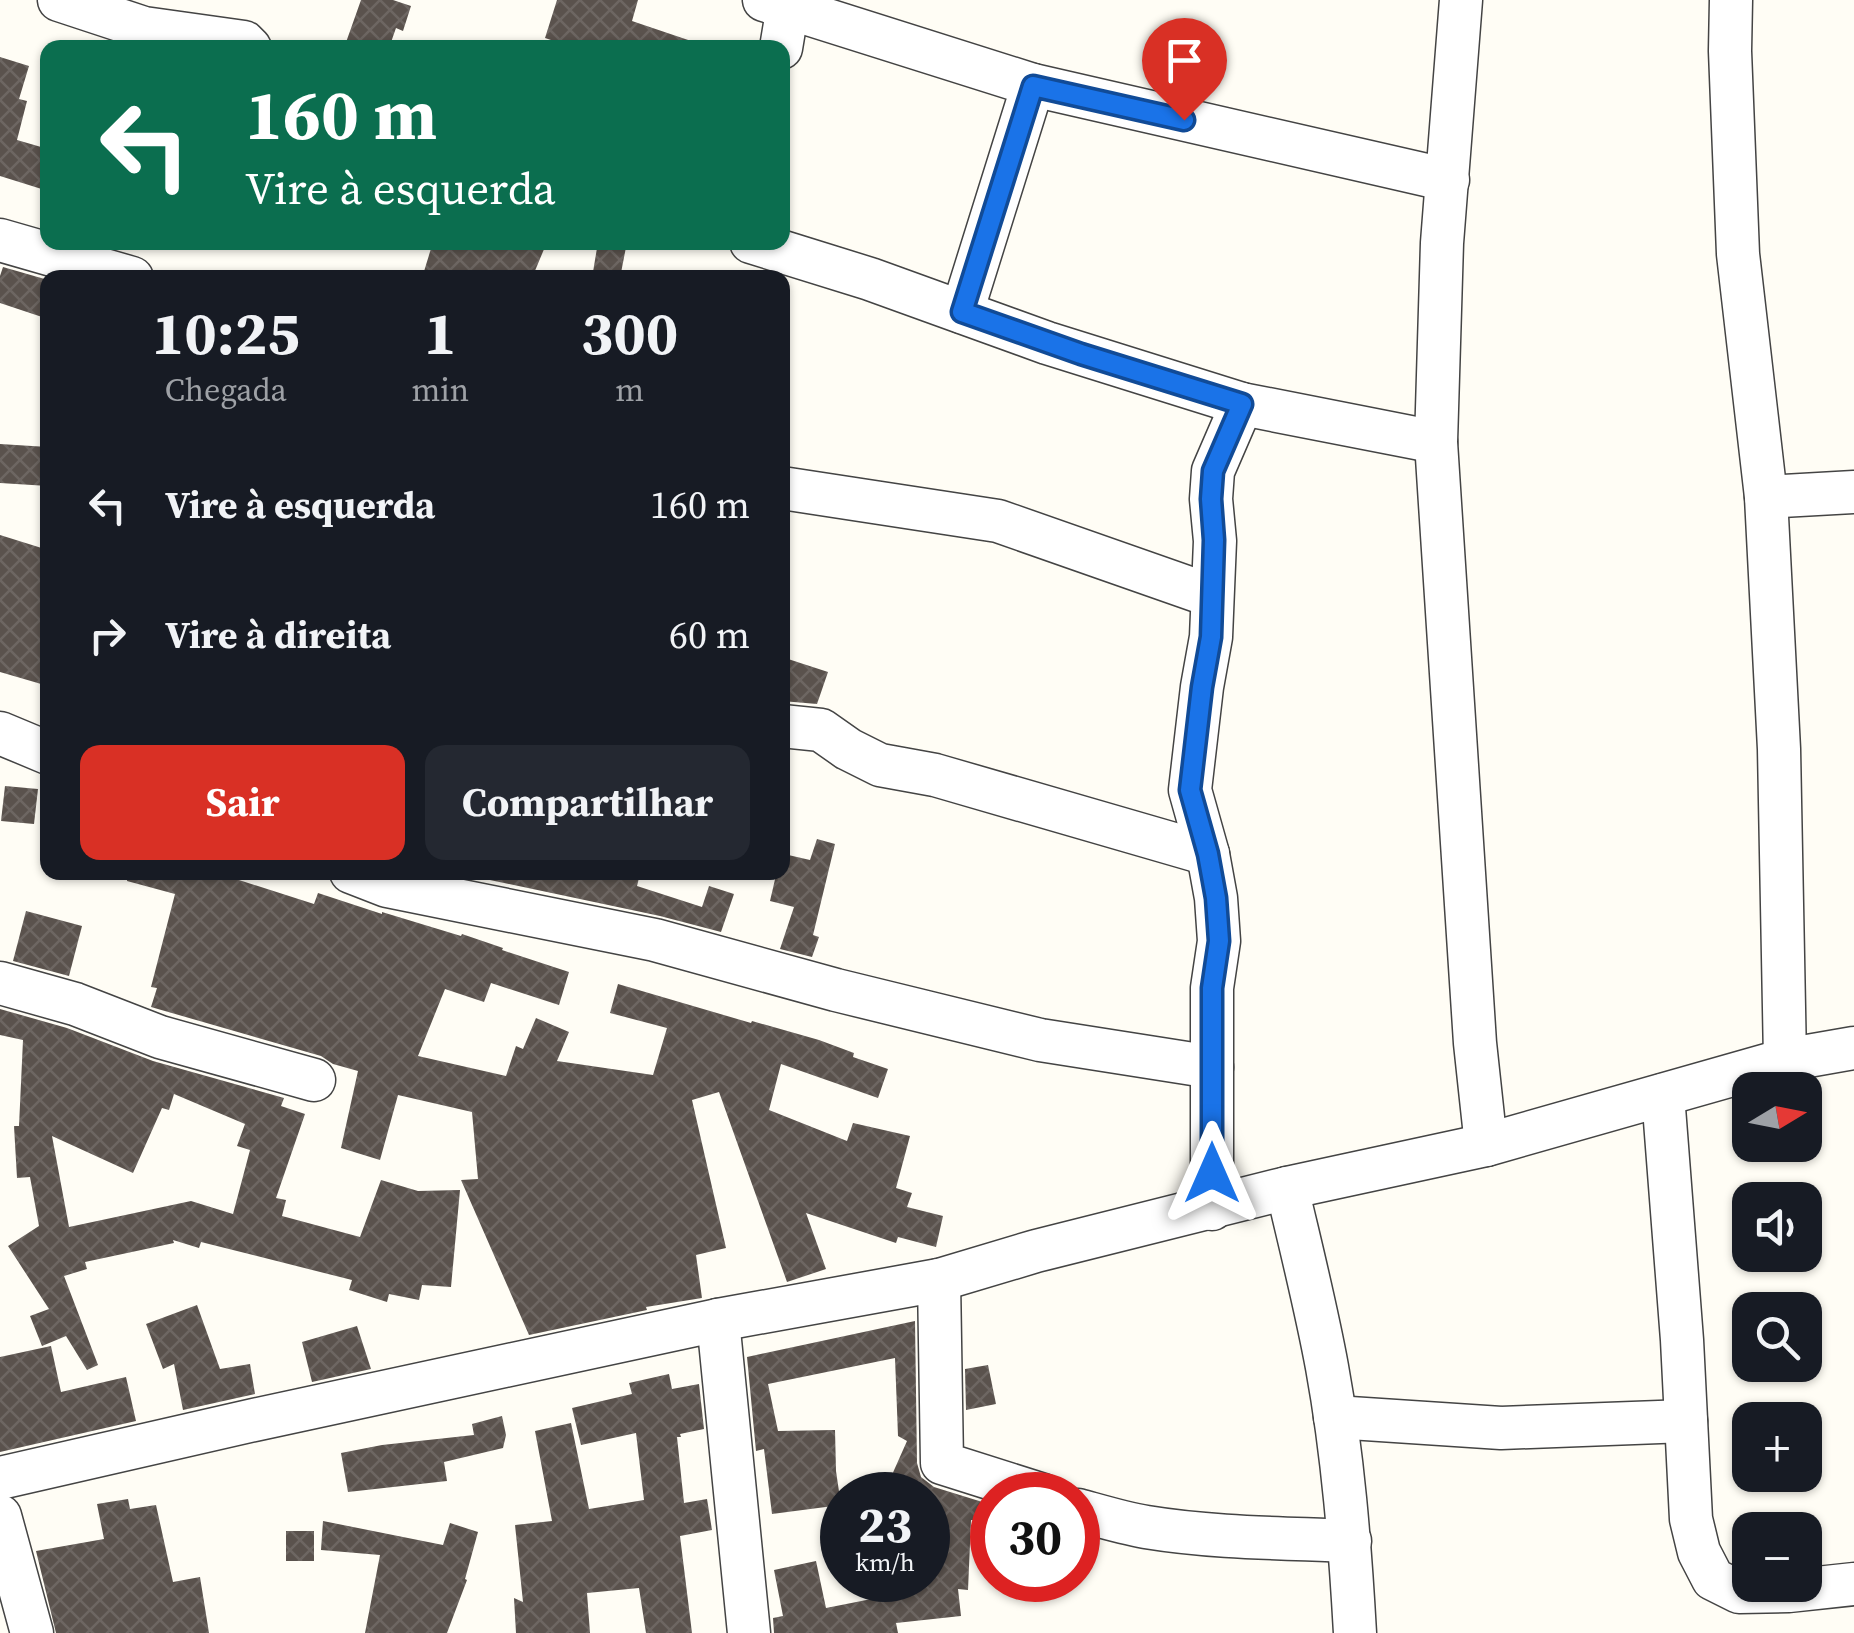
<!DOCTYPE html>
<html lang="pt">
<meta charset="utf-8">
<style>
body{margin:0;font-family:"Source Serif 4",serif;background:#242831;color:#f1f3f6;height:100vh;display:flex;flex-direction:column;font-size:38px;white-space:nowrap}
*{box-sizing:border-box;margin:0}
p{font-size:32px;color:#9ea1a6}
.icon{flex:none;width:55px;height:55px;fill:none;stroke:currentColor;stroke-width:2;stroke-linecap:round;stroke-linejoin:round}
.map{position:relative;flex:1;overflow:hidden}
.details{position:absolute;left:40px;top:270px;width:750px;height:610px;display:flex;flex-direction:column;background:#171b24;border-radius:20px;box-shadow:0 2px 8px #0004}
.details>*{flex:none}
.banner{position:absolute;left:40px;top:40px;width:750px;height:210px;border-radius:20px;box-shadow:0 2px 8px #0004;background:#0b6e4f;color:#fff;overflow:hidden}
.needle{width:65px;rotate:80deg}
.tools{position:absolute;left:1732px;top:1072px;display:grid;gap:20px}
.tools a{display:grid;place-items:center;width:90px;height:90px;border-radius:20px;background:#171b24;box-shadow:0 2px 8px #0004;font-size:50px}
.speed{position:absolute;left:820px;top:1472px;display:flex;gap:20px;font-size:50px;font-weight:700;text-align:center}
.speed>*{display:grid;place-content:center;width:130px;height:130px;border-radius:50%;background:#171b24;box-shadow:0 2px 8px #0004;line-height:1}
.speed small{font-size:25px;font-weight:400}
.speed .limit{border:15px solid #d22;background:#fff;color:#111}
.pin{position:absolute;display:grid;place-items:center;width:85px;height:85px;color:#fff;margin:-102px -42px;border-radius:50% 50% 50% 0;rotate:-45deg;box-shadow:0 0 10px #0007}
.pin .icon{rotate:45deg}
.me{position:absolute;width:110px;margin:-55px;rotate:0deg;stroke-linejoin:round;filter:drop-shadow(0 0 8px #0008)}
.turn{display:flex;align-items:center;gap:35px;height:210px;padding:0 40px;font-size:45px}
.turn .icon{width:130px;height:130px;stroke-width:2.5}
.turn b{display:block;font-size:70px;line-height:85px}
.eta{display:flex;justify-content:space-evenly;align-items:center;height:170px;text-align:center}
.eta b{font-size:60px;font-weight:700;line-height:70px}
.action{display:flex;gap:20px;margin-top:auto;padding:20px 40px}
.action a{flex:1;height:115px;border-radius:20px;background:#d93025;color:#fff;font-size:40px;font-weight:700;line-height:115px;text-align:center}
.action a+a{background:#242831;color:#f1f3f6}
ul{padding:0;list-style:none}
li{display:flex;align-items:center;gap:30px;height:130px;padding:0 40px}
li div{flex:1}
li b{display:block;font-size:38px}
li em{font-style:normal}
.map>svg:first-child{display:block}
</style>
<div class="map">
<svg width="1854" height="1633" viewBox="0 0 1854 1633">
<defs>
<pattern id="building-cross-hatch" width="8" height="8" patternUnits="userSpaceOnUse" patternTransform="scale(2.5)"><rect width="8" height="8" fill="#5a524d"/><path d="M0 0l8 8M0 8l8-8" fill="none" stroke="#6d6662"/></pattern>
</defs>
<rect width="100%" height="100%" fill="#fffdf5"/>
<g fill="url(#building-cross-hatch)" fill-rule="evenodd">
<polygon points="361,0 393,0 411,6 403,31 396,28 389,48 344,48"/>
<polygon points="557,0 638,0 632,21 697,43 696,48 575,48 545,38"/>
<polygon points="0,57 29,66 19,99 27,101 17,140 48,149 48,191 0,176"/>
<polygon points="433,242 547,242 532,278 422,278"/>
<polygon points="598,242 627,242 620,278 593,272"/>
<polygon points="3,267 48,280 48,319 0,303 0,276"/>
<polygon points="0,444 48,447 48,486 0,483"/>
<polygon points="0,535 48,550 48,686 0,672"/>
<polygon points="782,657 828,672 817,704 782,701"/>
<polygon points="5,786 38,789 34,824 1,821"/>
<polygon points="817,839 835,844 813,935 819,937 812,957 780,949 794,907 770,901 776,875 780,876 782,872 784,854 810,860"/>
<polygon points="128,872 214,872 314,904 318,893 382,914 382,912 461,936 462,934 503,948 502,950 569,972 559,1005 491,983 484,1002 445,989 418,1056 506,1076 516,1046 523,1049 536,1018 569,1032 557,1061 653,1075 667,1028 610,1013 618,984 751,1023 752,1021 819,1040 854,1053 853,1057 888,1069 878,1098 781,1064 769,1110 847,1141 853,1123 910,1136 896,1188 912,1193 907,1207 943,1216 936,1247 898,1237 896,1243 806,1213 826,1269 787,1282 719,1092 692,1100 726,1248 696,1255 702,1298 646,1307 647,1310 529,1335 461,1180 478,1179 472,1112 398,1095 380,1160 341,1148 358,1071 333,1064 321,1056 151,1007 157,988 151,987 175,894 127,881"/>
<polygon points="452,872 611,872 639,878 637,886 702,907 709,886 734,894 721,932 660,916"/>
<polygon points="26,911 82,926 69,976 13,961"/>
<path d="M0,1009L67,1028L153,1061L284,1098L281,1106L305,1114L276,1198L286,1200L282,1216L360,1237L381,1180L418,1191L460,1190L451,1287L422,1285L419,1300L389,1294L387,1302L349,1290L352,1280L201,1242L199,1248L173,1240L174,1243L85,1262L87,1269L64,1276L98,1365L87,1370L66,1336L42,1346L30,1316L49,1309L8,1246L39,1226L30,1177L17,1178L14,1126H19L23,1040L0,1035ZM174,1094L245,1124L237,1146L250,1150L233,1214L191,1201L69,1227L52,1136L133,1173L162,1108L169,1110Z"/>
<polygon points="197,1305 220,1369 250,1364 255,1394 183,1410 174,1364 163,1369 146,1324"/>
<polygon points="915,1321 917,1463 921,1477 934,1487 992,1505 992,1521 971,1520 968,1590 958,1589 961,1616 896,1623 898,1633 774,1633 773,1618 783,1616 774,1570 816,1561 826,1608 917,1590 917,1585 928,1584 928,1495 883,1495 907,1441 898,1436 895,1358 768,1384 778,1431 835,1430 836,1471 841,1505 772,1514 764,1449 756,1451 747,1357"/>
<polygon points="357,1326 371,1369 312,1382 302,1342"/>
<polygon points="51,1346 61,1392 126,1377 136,1421 0,1452 0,1357"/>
<polygon points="988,1365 996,1404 966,1410 965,1369"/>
<polygon points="669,1374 672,1389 699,1384 704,1429 680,1434 681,1437 677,1437 684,1503 707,1499 712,1530 680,1536 692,1633 646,1633 639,1588 587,1593 590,1633 516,1633 514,1598 523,1602 515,1525 552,1521 535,1431 571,1423 589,1509 644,1500 636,1433 581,1445 572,1408 632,1394 629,1383"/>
<polygon points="502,1416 506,1435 503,1448 444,1462 447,1481 348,1492 341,1453 382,1445 474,1435 472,1424"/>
<polygon points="128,1499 130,1509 156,1505 173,1582 200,1577 209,1633 56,1633 36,1551 104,1539 97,1504"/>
<polygon points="323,1521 443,1545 450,1523 478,1532 465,1579 467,1580 447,1633 365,1633 380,1555 321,1550"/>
<rect x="286" y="1531" width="28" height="30"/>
</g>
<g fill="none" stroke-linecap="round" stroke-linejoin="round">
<g stroke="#444" stroke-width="45">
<g id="minor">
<polyline points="59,0 144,28 244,42 250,48"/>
<polyline points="764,0 1033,85 1448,180"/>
<polyline points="1461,0 1442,243 1436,442 1475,1043 1486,1145"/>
<polyline points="1731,0 1730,51 1738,254 1766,497 1779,749 1785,1060"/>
<polyline points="781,48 789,0"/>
<polyline points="0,240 132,278"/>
<polyline points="751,242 870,279 1047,343 1242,404 1436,442"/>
<polyline points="962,312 1033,85"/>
<polyline points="782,488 998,521 1212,596"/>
<polyline points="1766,497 1854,492"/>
<polyline points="782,726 821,730 848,749 880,765 935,775 1208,854"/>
<polyline points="0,733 48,753"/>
<polyline points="351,872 387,886 655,940 836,990 1040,1040 1212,1067"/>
<polyline points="0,983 75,1004 160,1037 314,1080"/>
<polyline points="1663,1095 1682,1340 1691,1519 1699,1552 1713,1579 1739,1592 1789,1591 1854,1584"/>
<path d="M1287,1188C1301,1248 1316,1307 1327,1367C1343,1455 1350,1544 1355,1633"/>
<polyline points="1212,1209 1212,988 1219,941 1216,898 1208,854 1190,790 1202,687 1211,637 1215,541 1211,499 1213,471 1242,404"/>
<polyline points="939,1280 942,1463 1043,1495"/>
<polyline points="718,1320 749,1633"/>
<polyline points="1335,1417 1501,1428 1686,1421"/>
<polyline points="0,1478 254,1420 718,1320 939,1280 1036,1251 1287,1188 1486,1145 1785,1060 1854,1048"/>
<path d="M1078,1510C1100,1516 1123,1523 1146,1527C1213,1538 1282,1538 1350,1541"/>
<polyline points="0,1516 32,1633"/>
</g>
</g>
<use href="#minor" stroke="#fff" stroke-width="42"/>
</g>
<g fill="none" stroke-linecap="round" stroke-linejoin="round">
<g stroke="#114b97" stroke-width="25">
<polyline id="route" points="1184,120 1033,86 962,312 1081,354 1242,404 1213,471 1211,499 1214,540 1211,637 1202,687 1190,790 1208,854 1216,898 1219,941 1212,988 1212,1173"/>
</g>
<use href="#route" stroke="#1a73e8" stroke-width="18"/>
</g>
</svg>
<div class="tools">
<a><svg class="needle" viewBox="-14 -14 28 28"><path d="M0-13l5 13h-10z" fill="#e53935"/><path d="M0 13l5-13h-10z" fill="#9ea1a6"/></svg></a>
<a><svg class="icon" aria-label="sound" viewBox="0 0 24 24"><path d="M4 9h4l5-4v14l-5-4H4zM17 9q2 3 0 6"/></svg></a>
<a><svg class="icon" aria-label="search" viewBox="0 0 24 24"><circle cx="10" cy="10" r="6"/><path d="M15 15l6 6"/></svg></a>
<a>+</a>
<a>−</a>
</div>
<div class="speed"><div>23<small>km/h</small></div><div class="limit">30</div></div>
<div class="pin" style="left:1184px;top:120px;background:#d93025"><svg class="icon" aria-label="arrive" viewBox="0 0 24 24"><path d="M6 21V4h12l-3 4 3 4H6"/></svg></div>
<svg class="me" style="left:1212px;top:1173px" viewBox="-20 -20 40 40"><path d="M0-17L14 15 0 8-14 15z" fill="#1a73e8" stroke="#fff" stroke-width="4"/></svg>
<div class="banner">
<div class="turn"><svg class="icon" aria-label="left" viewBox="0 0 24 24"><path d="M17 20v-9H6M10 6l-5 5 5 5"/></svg><div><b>160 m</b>Vire à esquerda</div></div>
</div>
<section class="details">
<div class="eta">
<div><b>10:25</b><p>Chegada</p></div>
<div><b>1</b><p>min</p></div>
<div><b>300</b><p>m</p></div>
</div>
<ul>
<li><svg class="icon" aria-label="left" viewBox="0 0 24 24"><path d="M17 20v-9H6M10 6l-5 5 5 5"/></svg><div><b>Vire à esquerda</b></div><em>160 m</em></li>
<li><svg class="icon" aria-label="right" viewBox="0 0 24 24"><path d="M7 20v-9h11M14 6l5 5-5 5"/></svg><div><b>Vire à direita</b></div><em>60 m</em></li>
</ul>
<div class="action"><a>Sair</a><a>Compartilhar</a></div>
</section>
</div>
